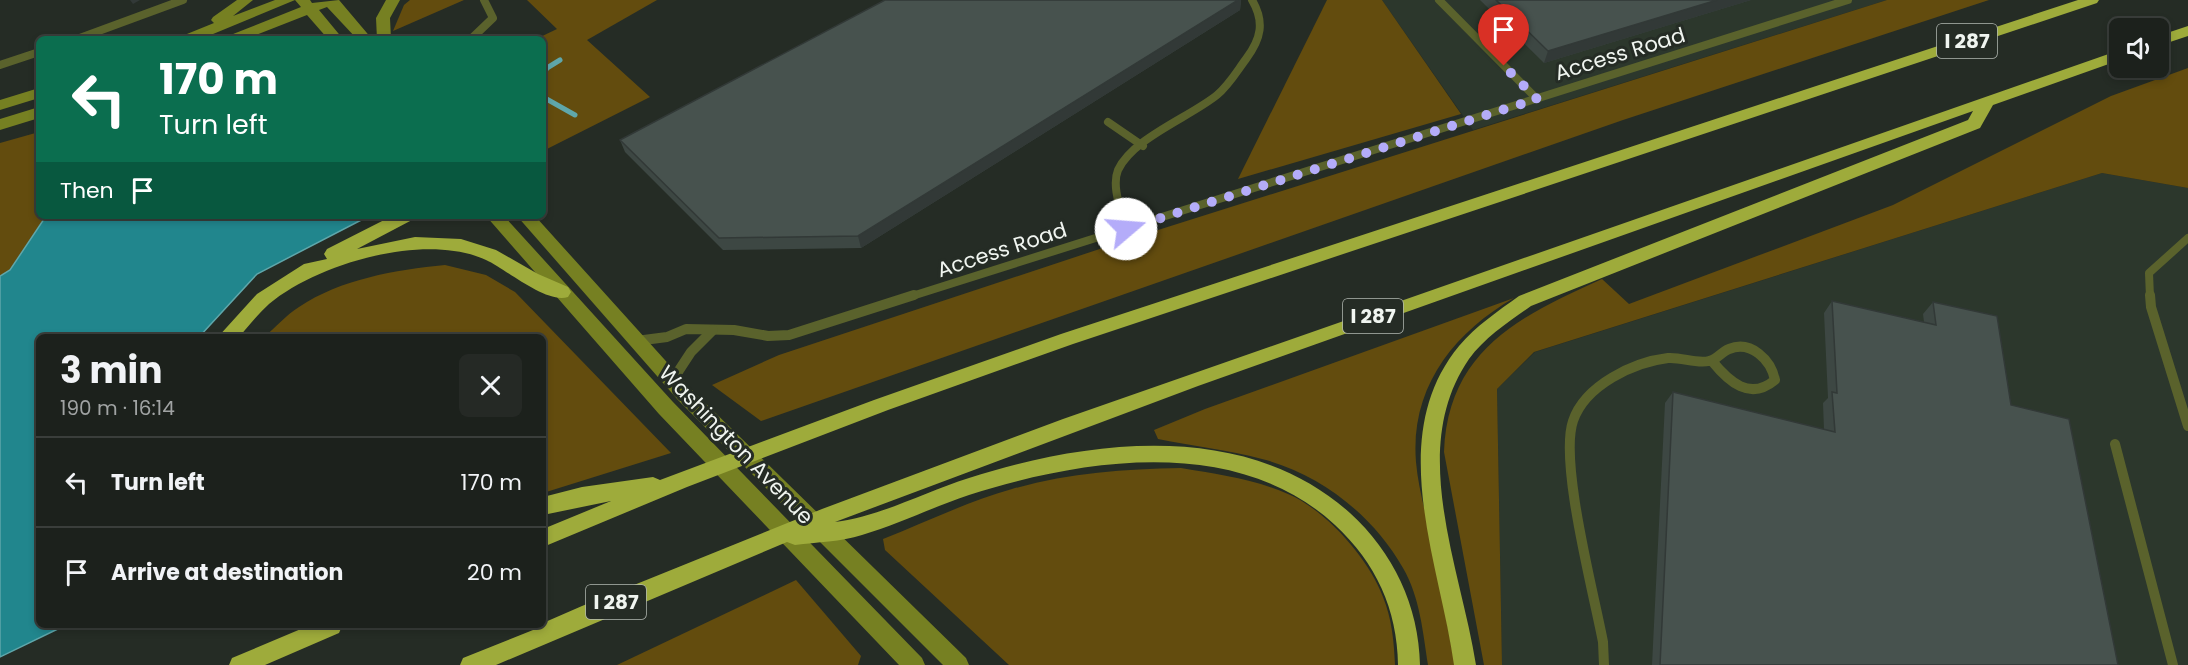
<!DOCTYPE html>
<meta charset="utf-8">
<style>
body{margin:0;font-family:Poppins,sans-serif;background:#252925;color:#f1f3f6;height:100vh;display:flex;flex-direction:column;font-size:22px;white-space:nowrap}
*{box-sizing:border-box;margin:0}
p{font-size:20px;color:#a0a3a3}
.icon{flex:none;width:33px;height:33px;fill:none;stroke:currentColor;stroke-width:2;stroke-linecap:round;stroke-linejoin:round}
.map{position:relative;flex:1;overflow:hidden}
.sheet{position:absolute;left:36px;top:334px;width:510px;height:294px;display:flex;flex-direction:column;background:#1c211c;border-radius:9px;box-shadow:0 3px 9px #0003,0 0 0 2px #3a3e3b}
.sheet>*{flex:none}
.guide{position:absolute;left:36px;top:36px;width:510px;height:183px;border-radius:9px;box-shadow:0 3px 9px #0003,0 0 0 2px #3a3e3b;background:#0b6e4f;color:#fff;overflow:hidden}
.buttons{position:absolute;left:2109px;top:18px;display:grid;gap:12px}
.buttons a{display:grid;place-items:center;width:60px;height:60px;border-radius:9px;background:#1c211c;box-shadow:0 3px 9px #0003,0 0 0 2px #3a3e3b;font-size:30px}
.pin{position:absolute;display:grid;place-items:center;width:51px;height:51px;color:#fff;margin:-62px -26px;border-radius:50% 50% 50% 0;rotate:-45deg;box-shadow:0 0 6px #0007}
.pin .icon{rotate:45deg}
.me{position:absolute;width:66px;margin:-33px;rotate:72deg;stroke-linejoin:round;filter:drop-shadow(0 0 4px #0008)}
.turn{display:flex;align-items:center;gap:21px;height:126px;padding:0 24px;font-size:27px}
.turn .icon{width:78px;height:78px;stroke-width:2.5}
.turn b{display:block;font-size:42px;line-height:51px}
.then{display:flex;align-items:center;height:57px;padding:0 24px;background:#0003;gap:12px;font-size:22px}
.round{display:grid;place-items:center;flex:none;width:63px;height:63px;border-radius:9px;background:#252925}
.head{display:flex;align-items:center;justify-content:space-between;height:102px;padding:0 24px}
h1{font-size:36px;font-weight:700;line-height:45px}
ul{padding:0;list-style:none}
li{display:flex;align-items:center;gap:18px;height:90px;padding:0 24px;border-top:2px solid #3a3e3b}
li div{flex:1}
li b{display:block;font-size:22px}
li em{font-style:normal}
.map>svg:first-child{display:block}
</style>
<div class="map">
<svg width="2188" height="665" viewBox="0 0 2188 665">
<rect width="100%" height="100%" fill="#252c25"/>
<g fill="#2c372c">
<polygon points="1382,0 1887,0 1473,130"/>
<polygon points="2102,173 2188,188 2188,665 1502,665 1497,389 1535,352"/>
</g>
<g fill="#634c0e">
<polygon points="410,0 464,0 393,31 404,5"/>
<polygon points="527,0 657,0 587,40 650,97 543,151 543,39 536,39 557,29"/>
<polygon points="1327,0 1382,0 1461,114 1238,179"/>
<polygon points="1887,0 1989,0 1623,120 761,421 712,385 779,355 1139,236"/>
<path d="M2188,68V188L2102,173L1534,352L1497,389L1502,665H1484L1444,452C1448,350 1520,316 1602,279L1629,304L1893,205L2111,96Z"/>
<polygon points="39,132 39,216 46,216 10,270 0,276 0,143"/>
<path d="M445,265L486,275L515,292L671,453L543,493V338L264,337C275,328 286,315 299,307C341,279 395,270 445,265Z"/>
<path d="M1514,298C1453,333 1410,388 1416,462C1418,486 1425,510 1430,534C1438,578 1447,621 1455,665H1428C1423,633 1420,597 1403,568C1373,515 1320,474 1262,459C1228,450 1192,446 1158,439L1154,430L1205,409Z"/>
<path d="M1181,468C1217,474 1254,479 1288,494C1326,510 1369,559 1383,597C1392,619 1394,642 1395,665H1009L885,550L883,539C926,522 969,501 1012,489C1068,473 1123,469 1181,468Z"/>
<polygon points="796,580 861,656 858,665 617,665"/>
</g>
<polygon fill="#21868d" stroke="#5fa7ab" stroke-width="1.5" points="46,216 369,216 257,274 199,337 39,338 39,626 64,626 0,657 0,276 10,270"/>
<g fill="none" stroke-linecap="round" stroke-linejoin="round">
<g stroke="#5fa7ab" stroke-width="5">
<polyline points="543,75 547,68 560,60"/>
<polyline points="543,97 575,115"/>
</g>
<g stroke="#5a622c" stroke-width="8">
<polyline points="1439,0 1537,99"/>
<polyline points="77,39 183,0"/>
<polyline points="471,39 493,18 484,0"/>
<polyline points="0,65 39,52"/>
<polyline points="1108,122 1143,146"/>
<path d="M1126,229C1122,212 1111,187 1118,170C1133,138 1190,117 1217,95C1229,85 1237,71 1246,59C1261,39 1265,22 1252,0"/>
<polyline points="909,297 1848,0"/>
<polyline points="2150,297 2149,273 2188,238"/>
</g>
<g stroke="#5a622c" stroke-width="10">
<polyline points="2150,295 2151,307 2188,426"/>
<polyline points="636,341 667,337 686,329 734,330 768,336 789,335 914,295"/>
<polyline points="672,381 691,352 713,330"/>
<polyline points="2115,444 2173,665"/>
<path d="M1604,665L1603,642C1594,594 1559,462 1573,421C1585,385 1634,362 1668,358C1682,357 1696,364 1709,361C1717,360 1721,352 1729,349C1751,340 1771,360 1775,380C1750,401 1729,382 1712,361"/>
</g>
<g fill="#768022" fill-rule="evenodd">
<polygon points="237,0 253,0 233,16 275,0 310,0 312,3 339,0 372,39 357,39 327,7 319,10 343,39 328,39 307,15 246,39 226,39 228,36 301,7 295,0 201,39 180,39 182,36 214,23 211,20 213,17"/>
<polygon points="386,0 400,0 390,18 391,39 377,39 376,18"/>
<polygon points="39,88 39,98 0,110 0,100"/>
<polygon points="39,107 39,118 0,130 0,119"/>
<polygon points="486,216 504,216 673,402 922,658 925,665 899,665 659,414"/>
<polygon points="517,216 535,216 692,390 966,658 969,665 943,665 678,400"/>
</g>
<g fill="#9eab3b" fill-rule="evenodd">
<polygon points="2078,0 2099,0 2097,3 1073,344 888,410 687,487 543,547 543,529 611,501 543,515 543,497 582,487 653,477 660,480 874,400 1061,334"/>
<polygon points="2188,26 2188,36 2158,46 2158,36"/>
<path d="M2120,50V60L1993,105L1980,128L1531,306C1510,321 1485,337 1469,359C1407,449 1461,568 1476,665H1454C1440,563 1384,437 1459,346C1476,326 1498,311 1519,296L1968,120L1973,111L1198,386L835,522C882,516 924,492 969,478C1091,439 1247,420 1350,513C1393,552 1419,606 1420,665H1398C1397,609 1376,563 1335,525C1238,435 1085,458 969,495C933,507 899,524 862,535C841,542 817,542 795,545L787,542L496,665H460L463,658L543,626V623L582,606L822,509L1063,419Z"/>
<path d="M392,216H414L412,220L357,249L415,237L461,239L496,250L538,274L568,287L571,292L568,297C546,304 506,269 486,260C426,232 318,263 269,304C258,314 248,327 238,338H217L257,294L304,264L327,259L324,254L327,249Z"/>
<polygon points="308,626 342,626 339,633 265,665 229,665 232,658"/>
</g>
</g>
<g fill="#3d4743">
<polygon points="885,0 1241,0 1240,10 861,248 723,250 625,152 620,140"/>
<polygon points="1480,0 1751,0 1544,63"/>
<polygon points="1832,301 1924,322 1923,314 1933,302 2011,405 2118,665 1652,665 1665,403 1673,392 1824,430 1823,403 1828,398 1824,313"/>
</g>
<g fill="#323937">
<polygon points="130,0 140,0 133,4"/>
<polygon points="1238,0 1241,0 1240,10 861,248 858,236"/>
<polygon points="1717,0 1751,0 1544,63 1548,51"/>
</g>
<g fill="#47524e" stroke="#323937" stroke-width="1.5">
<polygon points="885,0 1238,0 858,236 719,238 620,140"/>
<polygon points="1496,0 1717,0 1548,51"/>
<polygon points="1832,301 1936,325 1933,302 1997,316 2011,405 2069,419 2118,665 1660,665 1673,392 1835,432 1832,392 1837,393"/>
</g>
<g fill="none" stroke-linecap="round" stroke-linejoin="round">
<polyline stroke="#b4acf9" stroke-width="10" stroke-dasharray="0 18" points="1126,229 1537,99 1504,66"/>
</g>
<g text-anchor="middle" stroke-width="6" stroke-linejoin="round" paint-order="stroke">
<g fill="#252c25" stroke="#b3b9b3" stroke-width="1.5">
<rect x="1937" y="24" width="60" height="34" rx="4.5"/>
<rect x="1343" y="299" width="60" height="34" rx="4.5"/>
<rect x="586" y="585" width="60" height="34" rx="4.5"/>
</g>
<g font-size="20" font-weight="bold" fill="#f0f5f0">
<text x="1967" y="48">I 287</text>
<text x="1373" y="323">I 287</text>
<text x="616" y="609">I 287</text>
</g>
<g font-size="21" fill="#f0f5f0" stroke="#252c25">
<text transform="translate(1620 54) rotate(-17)" y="7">Access Road</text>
<text transform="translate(1002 250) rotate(-18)" y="7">Access Road</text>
<text transform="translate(736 445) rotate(46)" y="7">Washington Avenue</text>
</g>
</g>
</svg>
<div class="buttons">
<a><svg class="icon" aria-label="sound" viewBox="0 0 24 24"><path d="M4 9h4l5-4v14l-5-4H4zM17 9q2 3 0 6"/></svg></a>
</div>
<div class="pin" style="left:1504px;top:66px;background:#d93025"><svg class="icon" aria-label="arrive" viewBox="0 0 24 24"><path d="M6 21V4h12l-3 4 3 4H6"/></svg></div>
<svg class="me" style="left:1126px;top:229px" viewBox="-20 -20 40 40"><circle r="19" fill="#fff"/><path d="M0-13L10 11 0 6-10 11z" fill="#b4acf9"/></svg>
<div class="guide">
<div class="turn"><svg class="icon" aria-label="left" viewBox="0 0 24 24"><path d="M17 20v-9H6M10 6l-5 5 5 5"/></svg><div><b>170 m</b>Turn left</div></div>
<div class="then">Then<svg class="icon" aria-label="arrive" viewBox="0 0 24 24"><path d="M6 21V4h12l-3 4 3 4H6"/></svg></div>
</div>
<section class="sheet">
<div class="head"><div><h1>3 min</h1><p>190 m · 16:14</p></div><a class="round"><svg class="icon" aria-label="close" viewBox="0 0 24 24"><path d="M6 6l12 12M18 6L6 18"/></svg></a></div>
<ul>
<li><svg class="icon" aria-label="left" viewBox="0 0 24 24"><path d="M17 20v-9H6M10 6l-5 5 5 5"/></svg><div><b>Turn left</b></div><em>170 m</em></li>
<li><svg class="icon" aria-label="arrive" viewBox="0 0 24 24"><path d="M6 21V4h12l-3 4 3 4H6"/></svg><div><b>Arrive at destination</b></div><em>20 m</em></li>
</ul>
</section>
</div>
